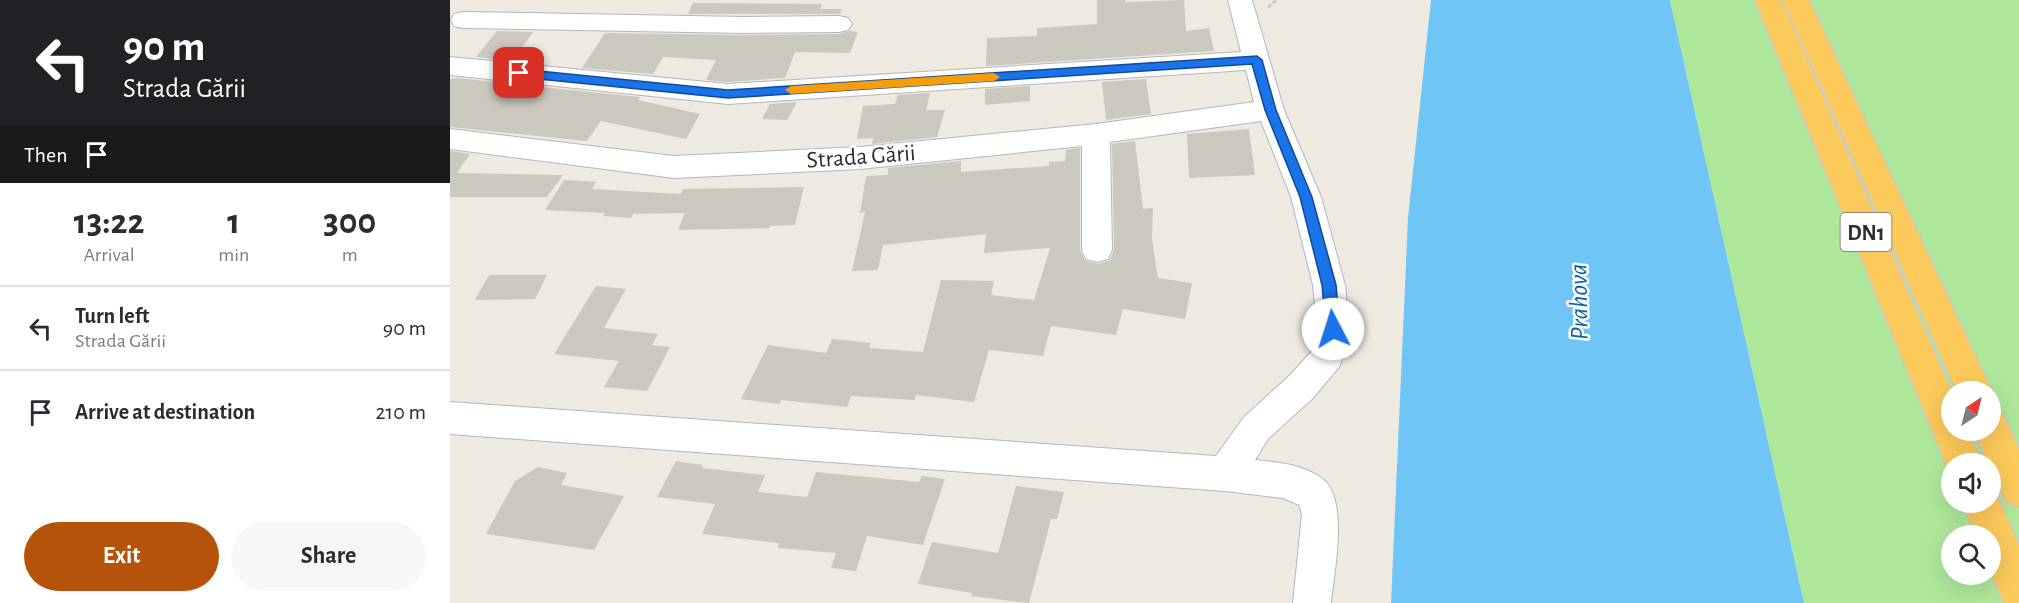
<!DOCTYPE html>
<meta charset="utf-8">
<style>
body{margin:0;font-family:"Alegreya Sans",sans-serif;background:#f7f7f7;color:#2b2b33;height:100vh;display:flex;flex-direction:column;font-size:22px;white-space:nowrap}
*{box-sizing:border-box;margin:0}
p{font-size:20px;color:#7c7c81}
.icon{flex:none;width:33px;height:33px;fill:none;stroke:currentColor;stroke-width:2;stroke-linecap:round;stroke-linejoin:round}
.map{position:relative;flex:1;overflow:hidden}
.sheet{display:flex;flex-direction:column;background:#fff;width:450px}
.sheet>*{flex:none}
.top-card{background:#202124;color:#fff;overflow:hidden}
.needle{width:39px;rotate:35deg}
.tools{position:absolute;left:1491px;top:381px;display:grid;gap:12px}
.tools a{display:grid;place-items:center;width:60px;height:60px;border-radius:50%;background:#fff;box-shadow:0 6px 24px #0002;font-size:30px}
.pin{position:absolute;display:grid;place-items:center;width:51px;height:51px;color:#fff;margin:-26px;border-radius:12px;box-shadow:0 3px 9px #0006}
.me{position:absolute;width:66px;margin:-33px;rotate:355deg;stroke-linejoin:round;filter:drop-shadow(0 0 4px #0008)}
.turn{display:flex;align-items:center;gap:21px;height:126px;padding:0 24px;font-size:27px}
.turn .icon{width:78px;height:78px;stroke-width:2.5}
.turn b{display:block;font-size:42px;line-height:51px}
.then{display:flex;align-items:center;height:57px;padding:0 24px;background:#0003;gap:12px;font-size:22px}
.eta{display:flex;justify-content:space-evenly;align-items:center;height:102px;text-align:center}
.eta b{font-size:36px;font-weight:700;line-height:42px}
.cta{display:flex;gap:12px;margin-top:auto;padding:12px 24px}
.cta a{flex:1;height:69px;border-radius:36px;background:#b45309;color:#fff;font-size:24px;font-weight:700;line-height:69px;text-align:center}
.cta a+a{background:#f7f7f7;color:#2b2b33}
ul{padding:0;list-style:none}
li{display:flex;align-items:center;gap:18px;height:84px;padding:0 24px;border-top:2px solid #e1e1e2}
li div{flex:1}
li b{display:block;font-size:22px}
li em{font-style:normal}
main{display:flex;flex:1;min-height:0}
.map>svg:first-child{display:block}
</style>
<main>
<section class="sheet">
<div class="top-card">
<div class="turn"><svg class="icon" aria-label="left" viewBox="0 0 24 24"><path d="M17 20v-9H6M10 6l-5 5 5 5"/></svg><div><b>90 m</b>Strada Gării</div></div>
<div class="then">Then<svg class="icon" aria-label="arrive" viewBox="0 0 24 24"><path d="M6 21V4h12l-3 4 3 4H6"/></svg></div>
</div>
<div class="eta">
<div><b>13:22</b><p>Arrival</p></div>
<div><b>1</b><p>min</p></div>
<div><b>300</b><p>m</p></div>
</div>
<ul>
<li><svg class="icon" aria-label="left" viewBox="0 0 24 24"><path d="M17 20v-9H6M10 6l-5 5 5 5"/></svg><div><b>Turn left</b><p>Strada Gării</p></div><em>90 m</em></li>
<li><svg class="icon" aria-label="arrive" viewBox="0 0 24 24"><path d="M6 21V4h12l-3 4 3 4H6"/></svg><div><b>Arrive at destination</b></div><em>210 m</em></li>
</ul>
<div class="cta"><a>Exit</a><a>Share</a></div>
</section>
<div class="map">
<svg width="1569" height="603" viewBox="0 0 1569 603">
<rect width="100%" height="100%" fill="#efeae0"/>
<path fill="#ade89a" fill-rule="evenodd" d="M1220,0H1569V603H1354ZM1502,392H1540V430H1502ZM1502,464H1540V502H1502ZM1502,536H1540V574H1502Z"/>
<polygon fill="#6ec5f6" points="981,0 1220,0 1354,603 941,603 958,218"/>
<g fill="#cbc8be">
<polygon points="647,0 675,0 675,2 734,0 736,31 759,28 764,51 536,66 537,38 587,36 587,28 647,24"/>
<polygon points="243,3 372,4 370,9 392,9 390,14 238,14"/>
<polygon points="47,31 83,32 62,61 26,57"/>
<polygon points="400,31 408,32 400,53 345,52 335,78 278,82 256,80 266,60 213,57 203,74 132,68 155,33 294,35 389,34"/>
<polygon points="7,78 46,82 45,84 71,85 190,97 188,100 250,114 236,139 151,121 137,141 0,127 0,79"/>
<polygon points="696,79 701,114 656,120 652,82"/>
<polygon points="580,86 580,101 535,105 535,89"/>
<polygon points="480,93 476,110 495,110 487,137 422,144 423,138 407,139 413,106 445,104 448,95"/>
<polygon points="347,102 337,120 312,119 320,104"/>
<polygon points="799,129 805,175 739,178 737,134"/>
<polygon points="685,141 693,209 703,208 702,239 708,278 742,283 735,319 673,309 666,335 601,326 593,356 539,350 524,402 466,395 465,400 401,396 397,407 331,400 330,404 291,399 318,345 376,353 382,339 421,343 419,348 473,352 491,280 544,281 541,295 584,300 600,248 534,253 536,234 433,245 428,270 402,271 415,212 410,213 416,176 438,175 438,168 511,161 511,172 599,166 599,162 615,161 616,150 630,148 630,250 635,261 648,264 660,260 664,250 662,144"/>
<polygon points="0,151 20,154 7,173 113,175 97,197 0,197"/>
<polygon points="114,180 146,182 142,189 231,194 233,189 354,187 345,225 320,226 320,228 228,230 235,213 183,214 181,218 153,216 155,213 95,210"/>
<polygon points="39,275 97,275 85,299 25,300"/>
<polygon points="146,286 176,289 154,328 208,334 202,345 220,347 197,391 154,387 169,361 104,354"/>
<polygon points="226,461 253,465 252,468 315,475 308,492 357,497 366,472 469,482 472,476 495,479 473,545 417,536 406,571 381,568 386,553 328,548 329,543 252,534 265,504 207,497"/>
<polygon points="88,467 117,473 111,485 174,496 144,550 36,534 65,481"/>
<polygon points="566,486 614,492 607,519 601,519 579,603 521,596 522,593 468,584 482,542 548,553"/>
</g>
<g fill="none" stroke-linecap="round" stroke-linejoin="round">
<g stroke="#b4b4c1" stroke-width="2">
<g id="minor">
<path d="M778,0H802L834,110L871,197L895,285L899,329L893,357L889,367L863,398L818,439L805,460C827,462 858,465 875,481C898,503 884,573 881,603H843L852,514L849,505L833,498L775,491L0,434V402L766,456L794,417L839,376L862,351L867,329L863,285L841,197L811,121L660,142L662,250L658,259L647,262L636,259L632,250V146L410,169L224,178L0,149V129L224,156L410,147L646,124L804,102L796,70L278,104L0,75V57L278,84L791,52Z"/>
<polygon points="13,12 294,17 389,16 398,18 402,24 398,30 389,32 294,33 13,28 4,26 1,20 4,14"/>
</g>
</g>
<g stroke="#c9c9c9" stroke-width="3">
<g id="trunk">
<polygon points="1305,0 1331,0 1502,393 1502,430 1518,430 1532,464 1502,464 1501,476"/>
<polygon points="1333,0 1359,0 1537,381 1543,392 1540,397 1540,392 1507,392"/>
<polygon points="1540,410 1553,415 1569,449 1569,507 1556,502 1540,464 1538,464 1524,430 1540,430"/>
<polygon points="1540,487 1544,489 1569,545 1569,603 1554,603 1540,571 1540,536 1526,536 1512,502 1540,502"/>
</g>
</g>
<polyline stroke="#c9c9c9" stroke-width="3" stroke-dasharray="4 2" stroke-linecap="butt" points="818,7 827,0"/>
<use href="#minor" fill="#fff" fill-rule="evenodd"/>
<use href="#trunk" fill="#fcca5b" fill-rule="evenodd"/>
</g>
<polygon fill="#1a73e8" stroke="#114b97" stroke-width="1.5" points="807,56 812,60 826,110 862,197 886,285 890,329 888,334 878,334 876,329 872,285 850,197 815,110 802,64 278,98 69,77 64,73 69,69 278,90"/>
<polygon fill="#f59e0b" points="544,73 550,77 544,81 341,94 335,90 341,86"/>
<g text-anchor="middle" stroke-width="5" stroke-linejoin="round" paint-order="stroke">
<rect fill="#fff" stroke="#6d6d6d" stroke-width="1.5" x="1390.5" y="213" width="51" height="38" rx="4.5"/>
<g font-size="22" font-weight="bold" fill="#2e2e2e">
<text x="1416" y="240">DN1</text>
</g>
<g font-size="24" fill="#2e2e2e" stroke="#fff">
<text transform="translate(411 156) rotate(-4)" y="8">Strada Gării</text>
</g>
<g font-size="26" font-style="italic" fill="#0662a9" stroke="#fff">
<text transform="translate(1128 302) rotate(-91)" y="9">Prahova</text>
</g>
</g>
</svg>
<div class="tools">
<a><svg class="needle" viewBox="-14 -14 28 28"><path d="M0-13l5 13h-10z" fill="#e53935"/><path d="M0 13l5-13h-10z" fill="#7c7c81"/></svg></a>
<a><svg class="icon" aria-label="sound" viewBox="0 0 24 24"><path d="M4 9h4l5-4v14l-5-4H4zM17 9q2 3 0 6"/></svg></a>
<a><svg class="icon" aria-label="search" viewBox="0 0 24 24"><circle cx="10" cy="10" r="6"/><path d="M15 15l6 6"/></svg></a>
</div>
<div class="pin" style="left:69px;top:73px;background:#d93025"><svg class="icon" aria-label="arrive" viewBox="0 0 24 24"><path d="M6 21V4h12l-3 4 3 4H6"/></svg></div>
<svg class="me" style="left:883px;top:329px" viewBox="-20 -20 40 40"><circle r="19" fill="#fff"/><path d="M0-13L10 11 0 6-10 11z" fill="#1a73e8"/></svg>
</div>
</main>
